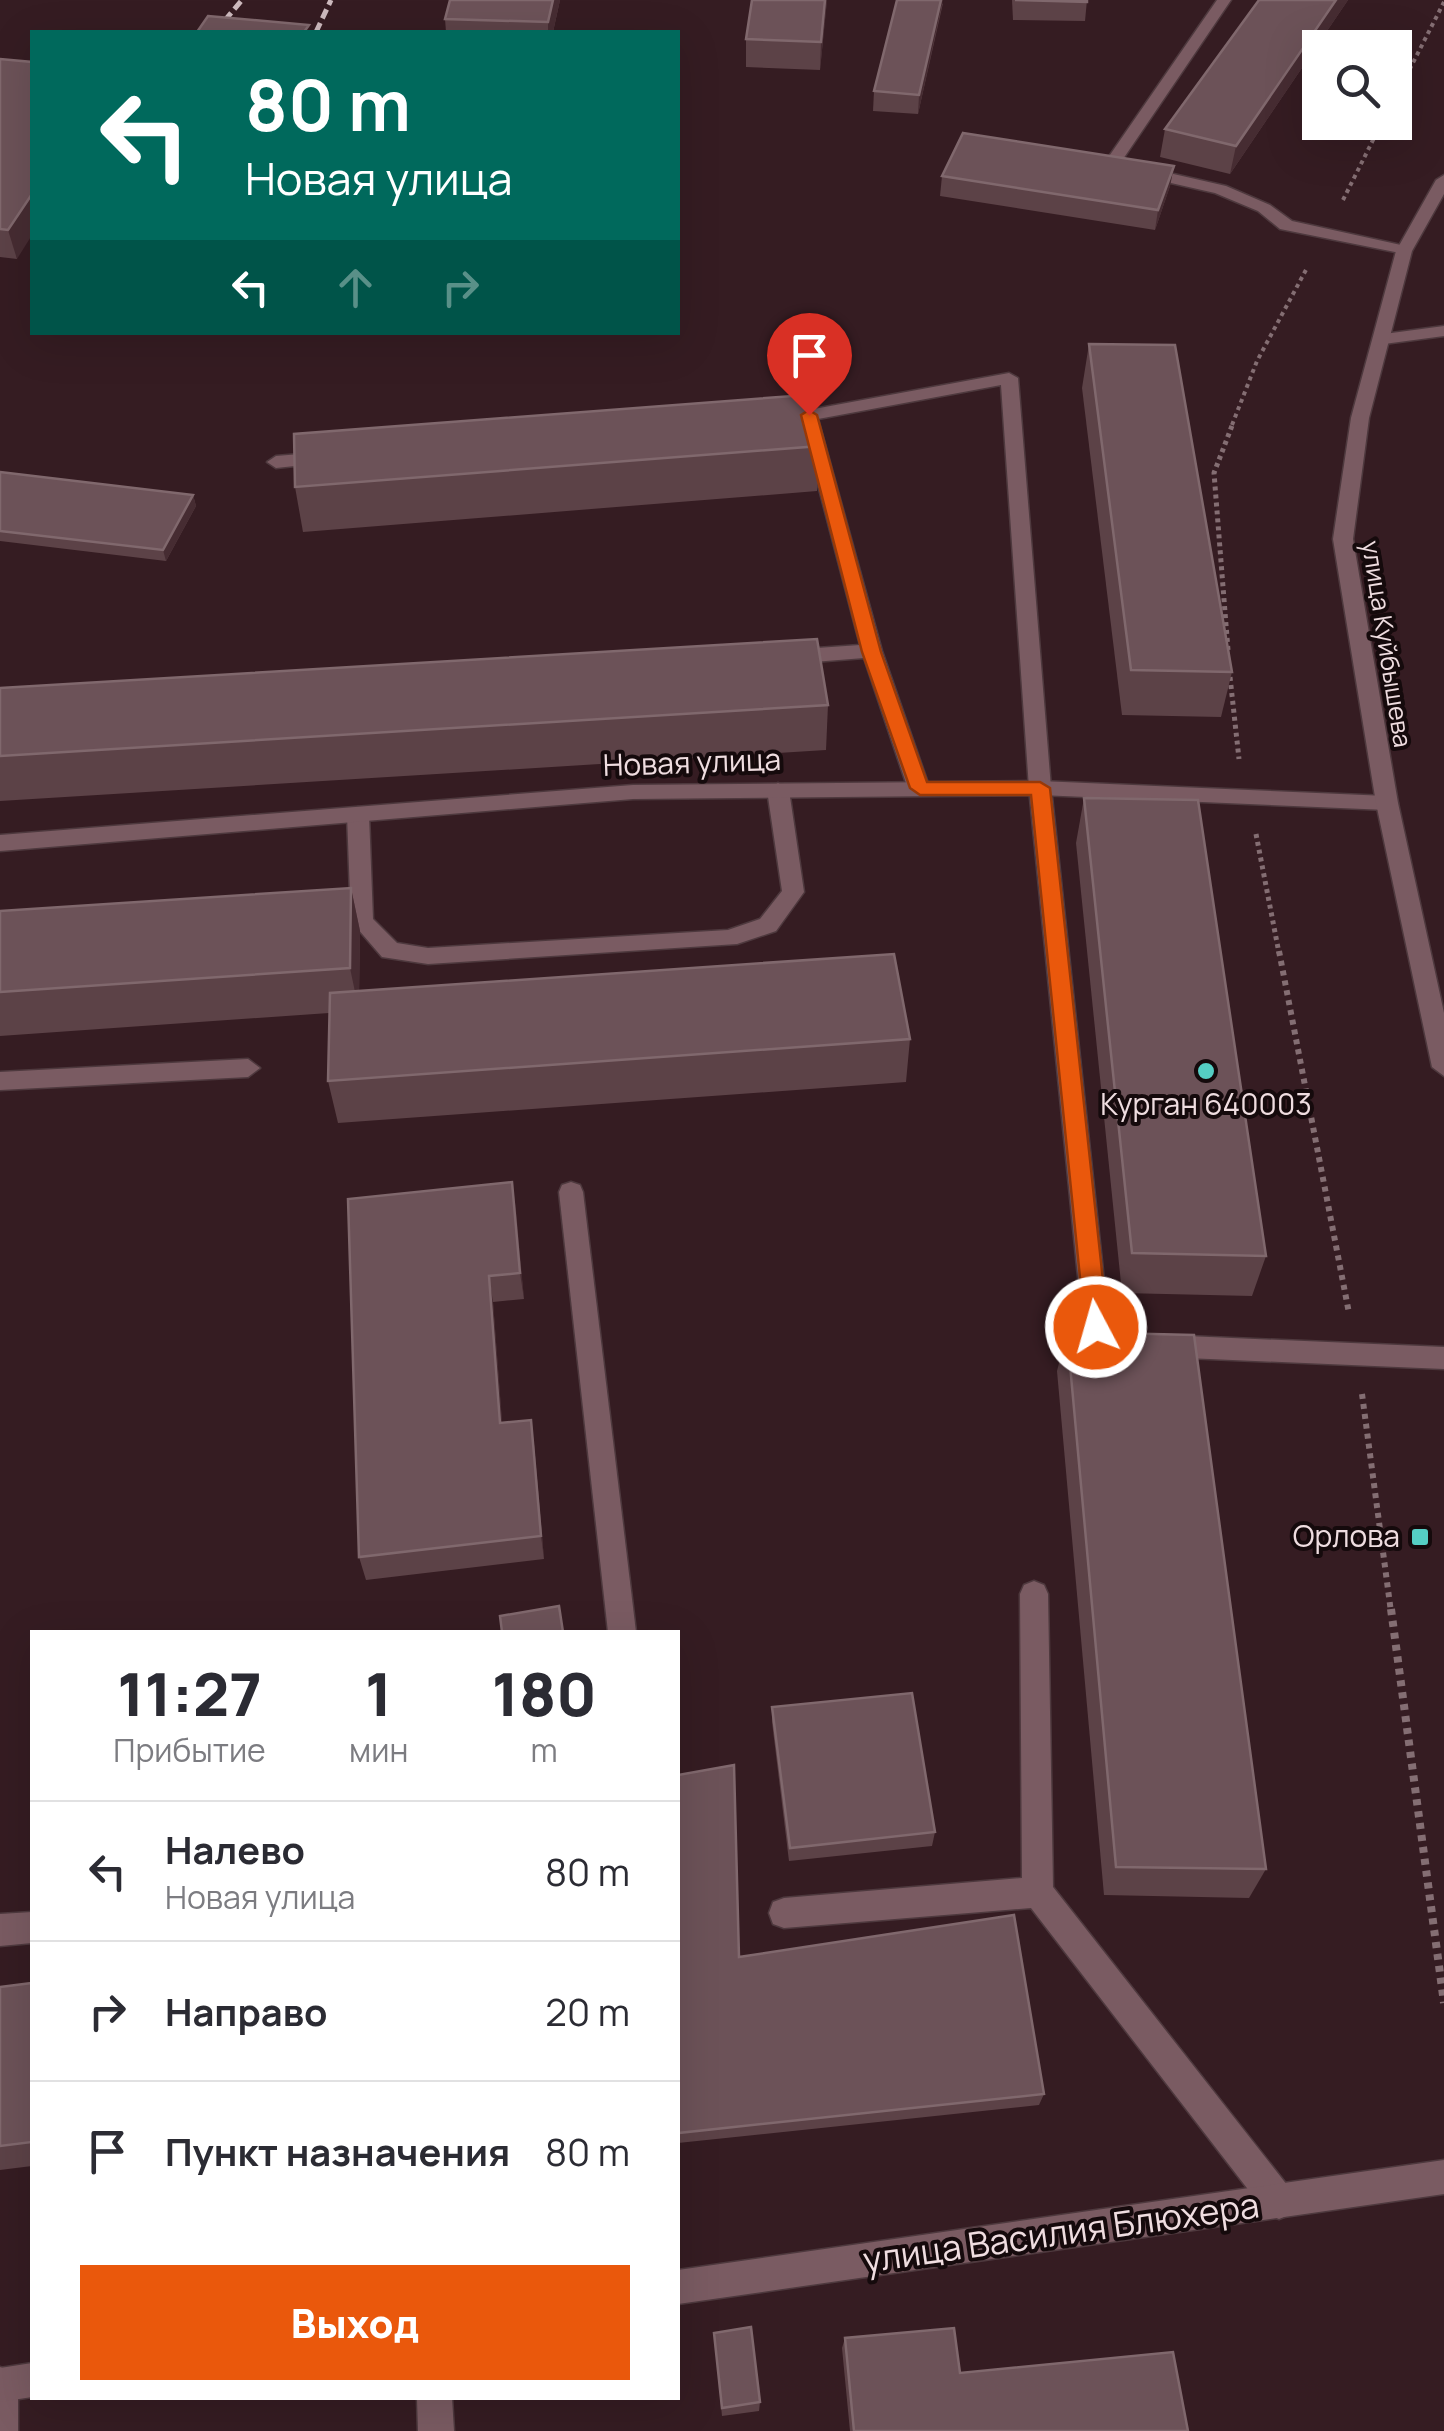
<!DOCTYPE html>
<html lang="ru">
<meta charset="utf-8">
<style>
body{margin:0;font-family:Manrope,sans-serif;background:#f2f2f3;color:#2b2b33;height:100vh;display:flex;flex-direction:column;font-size:38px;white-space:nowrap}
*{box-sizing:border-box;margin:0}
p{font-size:32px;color:#7c7c81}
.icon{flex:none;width:55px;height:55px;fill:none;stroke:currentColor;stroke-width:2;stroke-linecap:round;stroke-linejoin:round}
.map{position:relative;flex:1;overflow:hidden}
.side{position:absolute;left:30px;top:1630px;width:650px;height:770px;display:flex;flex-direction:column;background:#fff;border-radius:0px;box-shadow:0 10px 40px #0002}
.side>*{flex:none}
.top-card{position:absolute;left:30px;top:30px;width:650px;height:305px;border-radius:0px;box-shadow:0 10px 40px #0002;background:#00695c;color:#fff;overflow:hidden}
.buttons{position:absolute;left:1302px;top:30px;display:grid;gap:20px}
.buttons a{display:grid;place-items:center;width:110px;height:110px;border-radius:0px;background:#fff;box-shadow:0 10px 40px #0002;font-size:50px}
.pin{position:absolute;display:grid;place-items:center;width:85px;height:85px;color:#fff;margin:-102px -42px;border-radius:50% 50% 50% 0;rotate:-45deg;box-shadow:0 0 10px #0007}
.pin .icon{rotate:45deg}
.me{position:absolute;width:110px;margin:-55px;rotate:354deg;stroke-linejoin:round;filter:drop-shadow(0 0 8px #0008)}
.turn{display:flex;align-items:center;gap:35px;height:210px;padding:0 50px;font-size:45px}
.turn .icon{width:130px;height:130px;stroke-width:2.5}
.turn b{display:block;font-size:70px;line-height:85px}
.lanes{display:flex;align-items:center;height:95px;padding:0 50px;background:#0003;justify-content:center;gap:50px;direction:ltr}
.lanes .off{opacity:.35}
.eta{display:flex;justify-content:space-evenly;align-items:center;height:170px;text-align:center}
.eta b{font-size:60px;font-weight:800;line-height:70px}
.cta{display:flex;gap:20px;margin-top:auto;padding:20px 50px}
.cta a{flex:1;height:115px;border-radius:0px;background:#ea580c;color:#fff;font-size:40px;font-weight:800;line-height:115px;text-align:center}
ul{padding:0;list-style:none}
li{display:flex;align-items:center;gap:30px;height:140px;padding:0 50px;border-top:2px solid #e1e1e2}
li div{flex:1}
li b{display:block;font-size:38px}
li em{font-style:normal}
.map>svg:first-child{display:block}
</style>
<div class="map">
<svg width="1444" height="2431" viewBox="0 0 1444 2431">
<rect width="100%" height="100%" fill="#351c22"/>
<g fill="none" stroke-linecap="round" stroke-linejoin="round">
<g stroke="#4e393e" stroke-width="3">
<g id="lane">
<polygon points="1217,0 1231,0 1121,162 1226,186 1270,205 1292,221 1410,247 1410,255 1280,229 1258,211 1215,193 1105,168 1103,165"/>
<polygon points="1444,326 1444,336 1384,344 1375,339 1384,334"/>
<polygon points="1009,373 1018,378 1051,788 1109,1327 1105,1335 1096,1338 1087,1335 1083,1327 1029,788 1001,385 818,419 882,651 930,789 927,794 911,794 908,789 864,658 788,664 778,657 788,650 860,645 801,420 803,411"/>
<polygon points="325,452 334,458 332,462 276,468 267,462 276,456"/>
<polygon points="778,783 789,790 804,892 776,931 737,944 428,964 382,957 351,921 347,815 358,807 369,815 373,919 397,943 428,948 728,930 760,919 782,891 767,790"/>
<polygon points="248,1059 260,1068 248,1077 0,1090 0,1072"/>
<polygon points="571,1182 580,1185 583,1192 636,1632 608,1632 559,1192 562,1185"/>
<polygon points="1164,1335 1444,1347 1444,1369 1164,1357 1155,1354 1151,1346 1155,1338"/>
<polygon points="1034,1581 1044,1585 1048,1594 1053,1887 1291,2190 1296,2202 1291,2214 1279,2219 1267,2214 1031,1908 784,1928 773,1924 769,1913 773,1902 784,1898 1022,1878 1020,1594 1024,1585"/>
<polygon points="32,1912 32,1943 0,1946 0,1914"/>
<polygon points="0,2367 13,2372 18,2384 18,2431 0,2431"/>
<polygon points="417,2398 452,2398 454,2431 418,2431"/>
</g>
</g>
<g stroke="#4e393e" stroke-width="3">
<polygon id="street" points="1040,781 1387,796 1398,803 1387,810 1040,795 633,799 0,851 0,835 633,785"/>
</g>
<g stroke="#4e393e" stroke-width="3">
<g id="secondary">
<polygon points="1444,175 1444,194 1412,251 1369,418 1353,539 1398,803 1444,1013 1444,1076 1432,1067 1376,803 1333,539 1351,418 1396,251 1436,180"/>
<polygon points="1444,2160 1444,2194 678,2304 678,2270"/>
<polygon points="32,2363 32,2397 0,2402 0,2368"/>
</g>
</g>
<g stroke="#846e73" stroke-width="4" stroke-dasharray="4 4" stroke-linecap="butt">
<polyline points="1395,98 1444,2"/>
<polyline points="1343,200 1382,122"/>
<polyline points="1232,425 1257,361 1307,268"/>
</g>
<g stroke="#846e73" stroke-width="5" stroke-dasharray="4 4" stroke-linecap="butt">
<polyline points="1228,650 1214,473 1233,423"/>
<polyline points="1230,677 1239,759"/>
<polyline points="1256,834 1279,953"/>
</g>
<g stroke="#846e73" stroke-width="6" stroke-dasharray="5 5" stroke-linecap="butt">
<polyline points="1279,951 1349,1313"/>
<polyline points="1362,1394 1391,1612"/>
</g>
<polyline stroke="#846e73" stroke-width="8" stroke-dasharray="6 6" stroke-linecap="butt" points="1391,1609 1444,2003"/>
<use href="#lane" fill="#7a5b62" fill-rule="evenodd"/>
<use href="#street" fill="#7a5b62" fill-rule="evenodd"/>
<use href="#secondary" fill="#7a5b62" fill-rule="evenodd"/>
<g stroke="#cdbabe" stroke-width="5" stroke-dasharray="10 5" stroke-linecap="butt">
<polyline points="215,32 242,0"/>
<polyline points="316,32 331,0"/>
</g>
</g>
<g fill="#5c4247">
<polygon points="450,0 560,0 553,32 446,32 445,19"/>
<polygon points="752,0 827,0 820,70 746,67 746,39"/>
<polygon points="1012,0 1087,0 1085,21 1013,20"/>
<polygon points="1259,0 1348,0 1230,174 1160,157 1165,129"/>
<polygon points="943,3 918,114 873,111 874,91"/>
<polygon points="0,59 17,259 0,257"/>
<polygon points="1174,166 1170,186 1155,230 940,196 942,176"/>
<polygon points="1089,344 1232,672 1221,717 1122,715 1082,388"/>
<polygon points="819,446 817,491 303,532 295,487"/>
<polygon points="0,472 193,495 196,506 166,561 0,541"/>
<polygon points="0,688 828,705 826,750 0,801"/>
<polygon points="1084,798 1266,1256 1252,1296 1122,1293 1076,843"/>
<polygon points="351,888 360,931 359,991 910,1039 906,1082 338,1123 328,1081 329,1013 0,1036 0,911"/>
<polygon points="512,1182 524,1299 493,1302 502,1423 534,1444 544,1559 366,1580 359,1557"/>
<polygon points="1067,1332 1266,1869 1249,1898 1104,1895 1057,1371"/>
<polygon points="772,1707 935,1832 932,1846 789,1861 772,1722"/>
<polygon points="678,1775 739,1957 1044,2094 1039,2105 678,2143"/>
<polygon points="32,1983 32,2166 0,2170 0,1987"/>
<polygon points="714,2333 760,2402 759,2411 722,2416"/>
<polygon points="845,2338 960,2373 1188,2431 850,2431 842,2348"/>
</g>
<g fill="#462c32">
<polygon points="553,0 560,0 553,32 548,32 548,22"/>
<polygon points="825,0 827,0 820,70 821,42"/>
<polygon points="941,0 943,0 918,114 919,95"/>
<polygon points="1336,0 1348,0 1230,174 1236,146"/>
<polygon points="1174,166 1170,186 1155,230 1158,210"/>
<polygon points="32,194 32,235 17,259 8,230"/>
<polygon points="193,495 196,506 166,561 163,550"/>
<polygon points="351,888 360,931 359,1011 350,968"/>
<polygon points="512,1182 516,1209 524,1299 520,1273"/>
<polygon points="489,1276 493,1302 504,1447 500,1423"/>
<polygon points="531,1420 534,1444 544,1559 541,1536"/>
</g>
<g fill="#6c5258" stroke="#80686d" stroke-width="2.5">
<polygon points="450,0 553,0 548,22 445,19"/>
<polygon points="752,0 825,0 821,42 746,39"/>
<polygon points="897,0 941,0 919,95 874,91"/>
<polygon points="1015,0 1087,0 1087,2"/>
<polygon points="1259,0 1336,0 1236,146 1165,129"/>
<polygon points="208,16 309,25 304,32 197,32"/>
<polygon points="0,59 32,62 32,194 8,230 0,229"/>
<polygon points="963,133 1174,166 1158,210 942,176"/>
<polygon points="1089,344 1175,345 1232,672 1131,670"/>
<polygon points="806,395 819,446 295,487 294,434"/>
<polygon points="0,472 193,495 163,550 0,531"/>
<polygon points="817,639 828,705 0,756 0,688"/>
<polygon points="1084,798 1198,800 1266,1256 1132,1253"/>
<polygon points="351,888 350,968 0,992 0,911"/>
<polygon points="894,954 910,1039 328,1081 330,993"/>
<polygon points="512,1182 520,1273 489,1276 500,1423 531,1420 541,1536 359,1557 348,1199"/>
<polygon points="1067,1332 1194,1335 1266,1869 1116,1867"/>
<polygon points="559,1606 563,1632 502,1632 500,1616"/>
<polygon points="912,1693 935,1832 790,1848 772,1707"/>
<polygon points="734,1765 739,1957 1014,1915 1044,2094 678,2133 678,1775"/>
<polygon points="32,1983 32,2142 0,2146 0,1987"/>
<polygon points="751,2327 760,2402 722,2408 714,2333"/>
<polygon points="954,2328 960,2373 1173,2352 1188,2431 854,2431 845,2338"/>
</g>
<polygon fill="#ea580c" stroke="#983908" stroke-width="2.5" points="809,410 817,415 881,652 927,782 1040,782 1050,788 1108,1327 1096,1337 1085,1327 1031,795 920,795 910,788 862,652 801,415"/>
<g fill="#55cec4" stroke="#150a0c" stroke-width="4">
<circle cx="1206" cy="1071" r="10"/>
<rect x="1410" y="1527" width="20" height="20" rx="5"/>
</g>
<g text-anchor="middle" stroke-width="8" stroke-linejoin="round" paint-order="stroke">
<g font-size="25" fill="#efdde0" stroke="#150a0c">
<text transform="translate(1387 644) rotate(81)" y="9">улица Куйбышева</text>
</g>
<g font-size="30" fill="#efdde0" stroke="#150a0c">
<text transform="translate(692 763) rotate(-2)" y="10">Новая улица</text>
</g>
<g font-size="30" fill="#efdde0" stroke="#150a0c">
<text x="1206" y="1115">Курган 640003</text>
<text x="1400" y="1547" text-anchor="end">Орлова</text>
</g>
<g font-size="35" fill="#efdde0" stroke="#150a0c">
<text transform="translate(1061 2233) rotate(-8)" y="12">улица Василия Блюхера</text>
</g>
</g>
</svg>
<div class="buttons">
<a><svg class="icon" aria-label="search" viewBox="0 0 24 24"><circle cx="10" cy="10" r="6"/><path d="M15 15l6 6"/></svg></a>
</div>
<div class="pin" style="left:809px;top:415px;background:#d93025"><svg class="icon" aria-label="arrive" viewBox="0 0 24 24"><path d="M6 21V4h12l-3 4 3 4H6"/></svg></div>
<svg class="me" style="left:1096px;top:1327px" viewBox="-20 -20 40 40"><circle r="17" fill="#ea580c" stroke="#fff" stroke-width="3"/><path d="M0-11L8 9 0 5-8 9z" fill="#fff"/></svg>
<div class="top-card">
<div class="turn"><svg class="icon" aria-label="left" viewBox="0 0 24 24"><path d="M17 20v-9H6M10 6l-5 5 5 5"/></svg><div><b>80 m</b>Новая улица</div></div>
<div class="lanes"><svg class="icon" aria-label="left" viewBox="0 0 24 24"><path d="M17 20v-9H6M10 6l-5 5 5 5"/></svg><svg class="icon off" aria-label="ahead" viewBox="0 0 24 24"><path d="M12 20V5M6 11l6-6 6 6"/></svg><svg class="icon off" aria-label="right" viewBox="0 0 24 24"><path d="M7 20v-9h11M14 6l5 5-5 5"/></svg></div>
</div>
<section class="side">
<div class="eta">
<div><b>11:27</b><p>Прибытие</p></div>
<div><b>1</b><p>мин</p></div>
<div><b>180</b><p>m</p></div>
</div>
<ul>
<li><svg class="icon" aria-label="left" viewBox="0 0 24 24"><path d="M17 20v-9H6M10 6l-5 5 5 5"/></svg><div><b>Налево</b><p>Новая улица</p></div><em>80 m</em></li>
<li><svg class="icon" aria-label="right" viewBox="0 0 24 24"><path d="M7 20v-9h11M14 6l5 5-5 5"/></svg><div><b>Направо</b></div><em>20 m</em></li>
<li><svg class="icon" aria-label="arrive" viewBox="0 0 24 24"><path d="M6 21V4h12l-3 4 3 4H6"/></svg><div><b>Пункт назначения</b></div><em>80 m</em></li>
</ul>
<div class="cta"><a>Выход</a></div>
</section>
</div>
